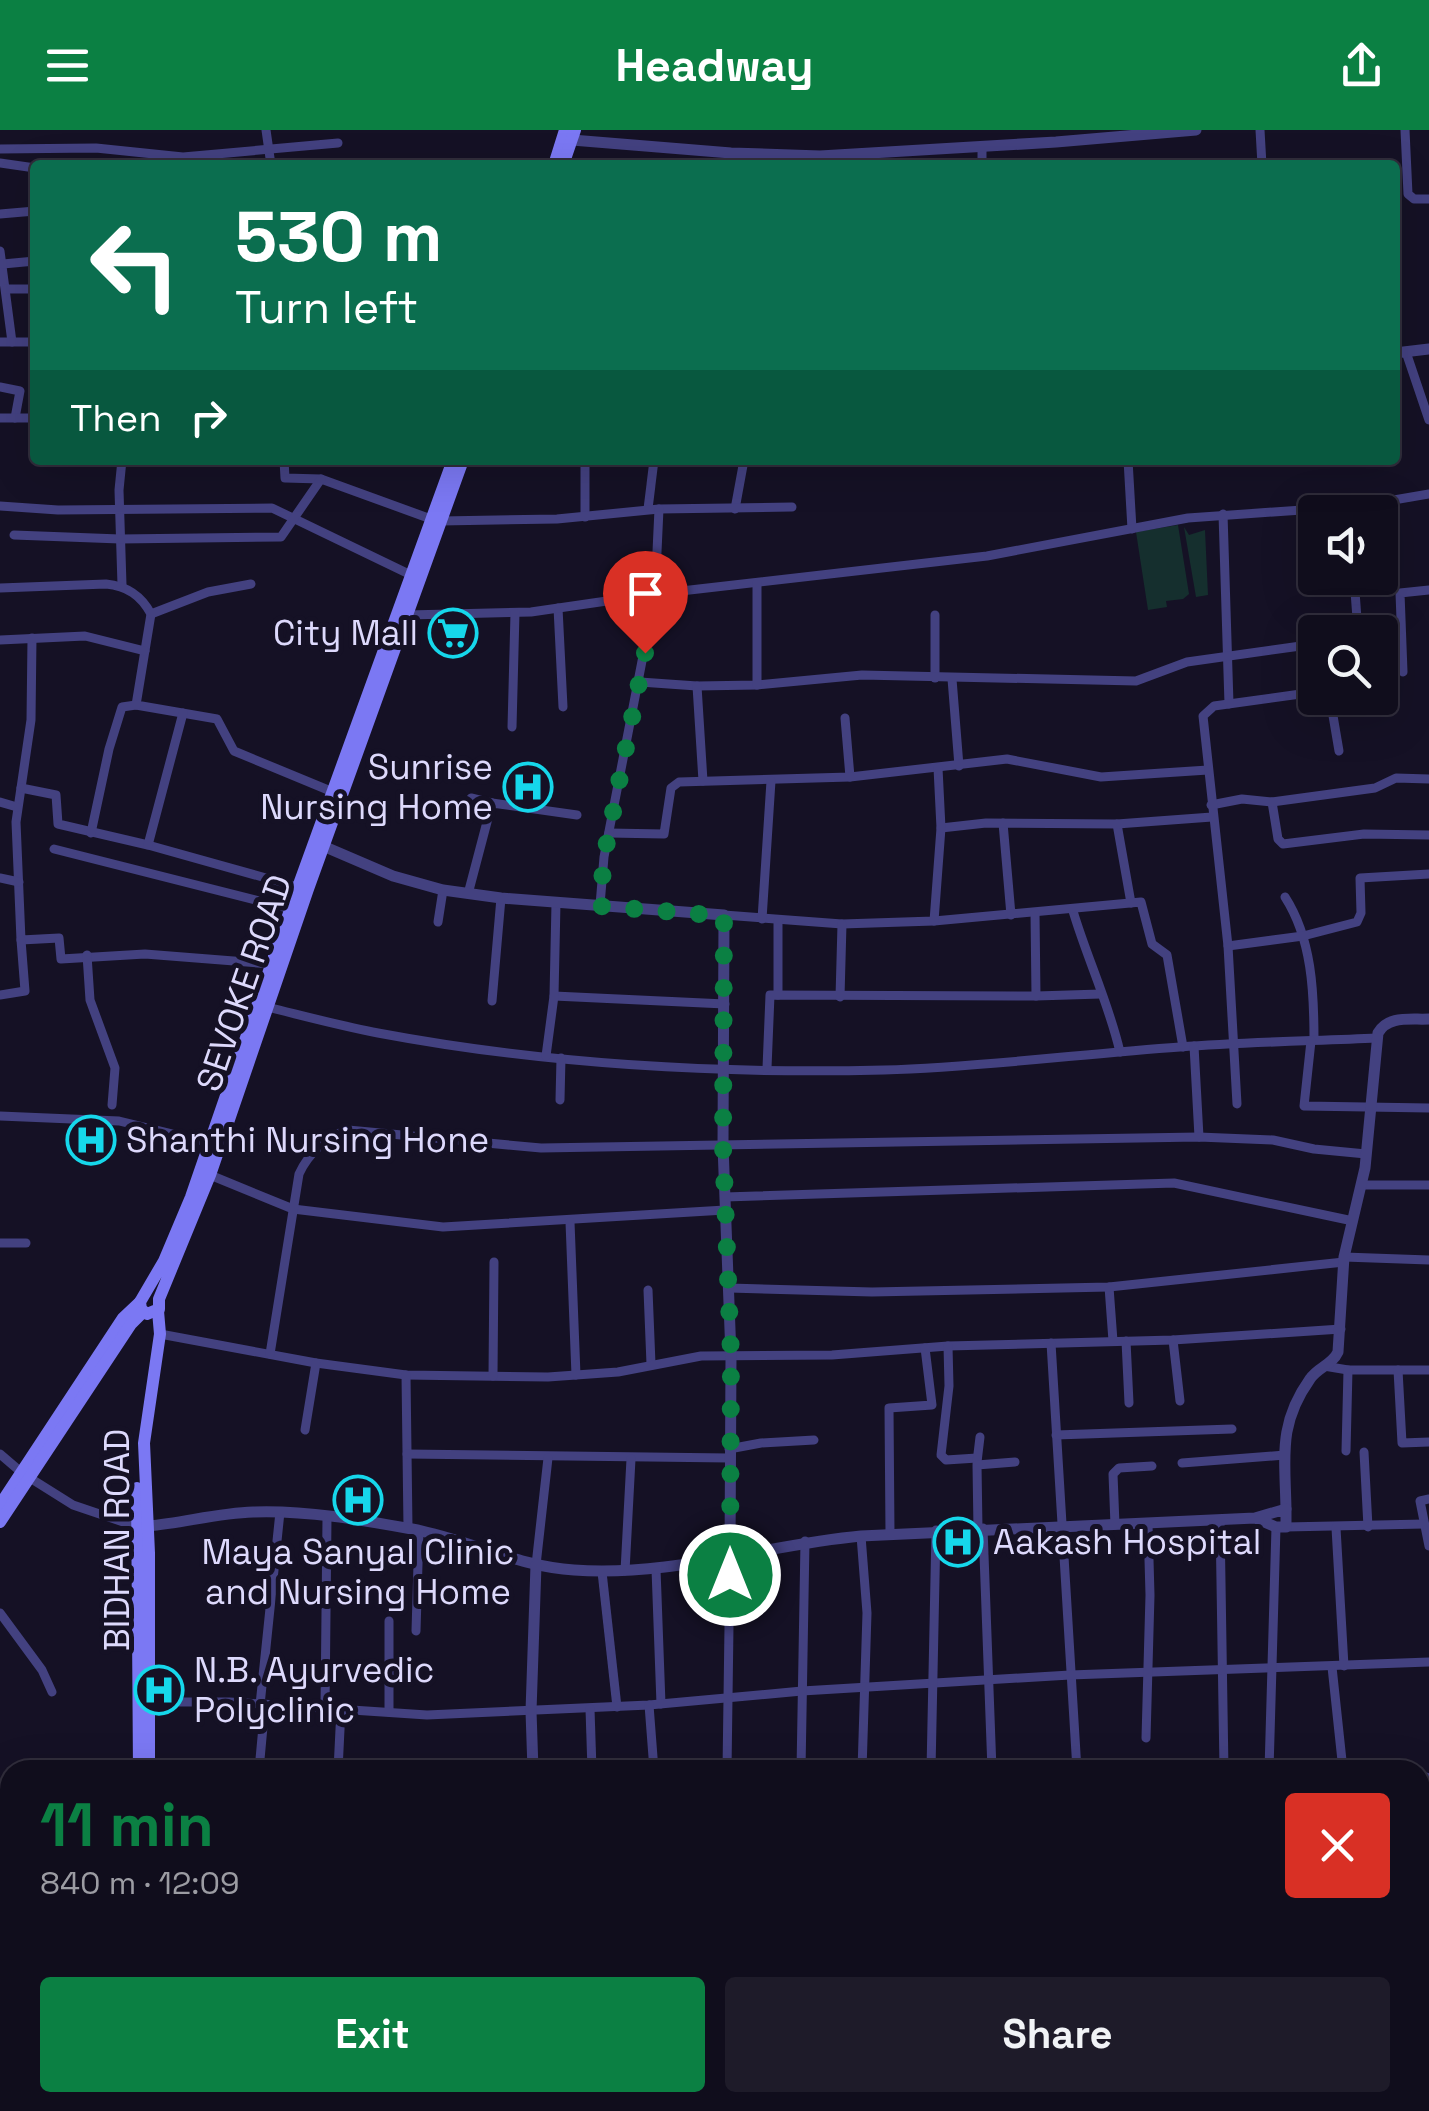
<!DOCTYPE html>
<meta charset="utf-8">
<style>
body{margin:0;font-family:"Space Grotesk",sans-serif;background:#1e1b29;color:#f1f3f6;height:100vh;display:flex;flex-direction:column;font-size:38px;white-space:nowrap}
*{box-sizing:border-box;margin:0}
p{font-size:32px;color:#9c9ca3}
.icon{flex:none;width:55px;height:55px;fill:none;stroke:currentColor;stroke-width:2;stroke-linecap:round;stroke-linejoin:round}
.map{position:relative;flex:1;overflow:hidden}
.side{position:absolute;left:0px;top:1630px;width:1430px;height:352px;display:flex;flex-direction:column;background:#100d1c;border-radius:30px 30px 0 0;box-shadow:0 10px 40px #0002,0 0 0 2px #302d3b}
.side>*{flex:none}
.guide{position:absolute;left:30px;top:30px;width:1370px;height:305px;border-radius:10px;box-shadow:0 10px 40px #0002,0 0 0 2px #302d3b;background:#0b6e4f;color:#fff;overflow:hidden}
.controls{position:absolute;left:1298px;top:365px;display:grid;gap:20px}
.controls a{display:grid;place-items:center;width:100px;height:100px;border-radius:10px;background:#100d1c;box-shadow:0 10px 40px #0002,0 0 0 2px #302d3b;font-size:50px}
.pin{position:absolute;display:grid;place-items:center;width:85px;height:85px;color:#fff;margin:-102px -42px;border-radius:50% 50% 50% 0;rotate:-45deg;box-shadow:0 0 10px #0007}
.pin .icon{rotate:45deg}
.me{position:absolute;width:110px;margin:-55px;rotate:0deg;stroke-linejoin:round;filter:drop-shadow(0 0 8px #0008)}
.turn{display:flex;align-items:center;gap:35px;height:210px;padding:0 40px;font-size:45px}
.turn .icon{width:130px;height:130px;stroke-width:2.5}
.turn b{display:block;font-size:70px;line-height:85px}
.then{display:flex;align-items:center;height:95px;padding:0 40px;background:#0003;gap:20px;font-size:38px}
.round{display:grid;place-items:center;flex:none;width:105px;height:105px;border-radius:10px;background:#1e1b29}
.summary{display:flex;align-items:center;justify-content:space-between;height:170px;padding:0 40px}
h1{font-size:60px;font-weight:600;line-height:75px;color:#0b8043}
.primary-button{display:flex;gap:20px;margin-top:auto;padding:20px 40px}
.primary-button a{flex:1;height:115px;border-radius:10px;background:#0b8043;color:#fff;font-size:40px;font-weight:600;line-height:115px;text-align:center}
.primary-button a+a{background:#1e1b29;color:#f1f3f6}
header{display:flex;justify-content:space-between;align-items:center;height:130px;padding:0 40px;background:#0b8043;color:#fff;font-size:45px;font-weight:600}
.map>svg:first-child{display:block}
</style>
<header><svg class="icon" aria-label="menu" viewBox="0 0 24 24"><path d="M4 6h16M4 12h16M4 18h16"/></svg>Headway<svg class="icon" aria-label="share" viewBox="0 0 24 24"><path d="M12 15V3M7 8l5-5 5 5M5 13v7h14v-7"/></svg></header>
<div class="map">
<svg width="1429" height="1981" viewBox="0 0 1429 1981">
<rect width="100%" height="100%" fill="#151125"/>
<g fill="#152f2e">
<polygon points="1178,395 1189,464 1183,469 1166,471 1167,477 1148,480 1136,402"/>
<polygon points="1184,397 1189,405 1205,400 1208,465 1196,467"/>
<polygon points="153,1973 250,1973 275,1981 153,1981"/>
</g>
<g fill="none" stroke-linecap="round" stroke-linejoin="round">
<g stroke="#434180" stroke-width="9">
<polyline points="266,0 271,35"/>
<polyline points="1260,0 1262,35"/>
<polyline points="1405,0 1408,64 1414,69 1429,69"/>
<polyline points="982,17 982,35"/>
<polyline points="0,19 96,18 183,27 338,13"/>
<polyline points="0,33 35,38"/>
<polyline points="0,84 35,81"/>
<polyline points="0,121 12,212"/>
<polyline points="3,134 35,131"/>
<polyline points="6,159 35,159"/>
<polyline points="0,212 35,212"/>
<polyline points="1406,222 1429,290"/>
<polyline points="0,257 20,261 15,288"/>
<polyline points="0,288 35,288"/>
<polyline points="99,330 121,333"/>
<polyline points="122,330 119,360 122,455"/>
<polyline points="284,330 285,348 321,349 431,389"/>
<polyline points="585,330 585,387"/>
<polyline points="1128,330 1132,399"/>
<polyline points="0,376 58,380 272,378 411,445"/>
<polyline points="648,379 654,330"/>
<polyline points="735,379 744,330"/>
<polyline points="1223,384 1229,574"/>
<polyline points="441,391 557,389 659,379 792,377"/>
<polyline points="14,405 120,409 281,407 321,349"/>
<polyline points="1354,448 1358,502"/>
<path d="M0,458L106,454C127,456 141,465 151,484L136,575L217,589L234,621L333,662"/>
<polyline points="558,478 563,577"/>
<polyline points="151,484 208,462 251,454"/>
<polyline points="408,485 531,482 655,464 987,426 1188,388 1359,376 1429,364"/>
<polyline points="32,508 31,590 16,692 21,810 59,808 61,829 145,824 271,834"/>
<polyline points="0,510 85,506 145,521"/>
<polyline points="1403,542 1400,463 1429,460"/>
<polyline points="935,548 935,485"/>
<polyline points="952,549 959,636"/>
<polyline points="640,552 697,556 757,555 862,545 1136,551 1187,532 1315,514"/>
<polyline points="757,555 757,453"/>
<polyline points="697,556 703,651"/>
<polyline points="1330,568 1339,621"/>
<polyline points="845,588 850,647"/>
<polyline points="512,597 515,483"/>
<polyline points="21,658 56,665 58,694 148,715 298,757"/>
<polyline points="471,668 492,673"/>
<polyline points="0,672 17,677"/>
<polyline points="1272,672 1278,709 1283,714 1364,704 1429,705"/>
<polyline points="1211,675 1242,669 1272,672 1375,658 1396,648 1429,649"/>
<polyline points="1003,693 1011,785"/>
<polyline points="1117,694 1131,773"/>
<polyline points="941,698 986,693 1117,694 1212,687"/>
<polyline points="91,703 109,619 122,577 136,575"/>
<polyline points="609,703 664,704 671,658 679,652 850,647 1007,629 1101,647 1208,640"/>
<polyline points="148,715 183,583"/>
<polyline points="54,719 291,779"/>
<polyline points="0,748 19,752"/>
<polyline points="468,764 492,673 577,685"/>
<path d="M1285,767C1312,809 1314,862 1314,910"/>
<polyline points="600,775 604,727 655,464 659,379"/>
<path d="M1073,781C1087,828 1109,874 1120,922"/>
<polyline points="724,785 842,794 934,791 1141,772 1152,814 1167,825 1183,917"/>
<polyline points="762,789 771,651"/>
<polyline points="934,791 941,698 938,638"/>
<polyline points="438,792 443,760"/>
<polyline points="1228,816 1303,806 1357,792 1361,783 1360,748 1429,744"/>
<polyline points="87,825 90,870 115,938 112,975"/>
<polyline points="0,865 25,861 21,810"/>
<polyline points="778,865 778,791"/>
<polyline points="554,866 725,874"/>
<polyline points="1036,866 1101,864"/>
<polyline points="840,867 842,794"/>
<polyline points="492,871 501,768"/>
<path d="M267,877C304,886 341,896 378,903C543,934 716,944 884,940C983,937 1081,924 1180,917C1245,912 1311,911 1377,908"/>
<polyline points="1311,911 1304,976 1429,978"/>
<polyline points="1194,916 1199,1007"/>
<polyline points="546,926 554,866 556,773"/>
<polyline points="767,938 770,865 1036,866 1035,783"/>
<polyline points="560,970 561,928"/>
<polyline points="1237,974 1228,816 1203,586 1214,576 1315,562"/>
<polyline points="0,986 119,991 210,1013"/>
<polyline points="210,1045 293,1079 443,1097 725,1080"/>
<polyline points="1362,1055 1429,1055"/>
<polyline points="725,1067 1174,1053 1353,1091"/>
<polyline points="570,1092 576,1245"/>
<polyline points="0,1113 26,1113"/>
<polyline points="1344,1127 1429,1130"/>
<polyline points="1109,1157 1113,1211"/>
<polyline points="729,1158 872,1162 1109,1157 1344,1132"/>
<polyline points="648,1160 651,1234"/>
<polyline points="160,1204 316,1233 406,1245 548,1247 618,1242 701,1226 832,1225 948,1216 1173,1210 1341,1199"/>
<polyline points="1173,1210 1180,1271"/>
<polyline points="1126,1211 1129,1273"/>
<polyline points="1051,1213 1077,1640"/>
<polyline points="948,1216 949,1256 941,1325 946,1330 977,1328"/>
<path d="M270,1224L299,1044C308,1024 327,1006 348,1000L541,1018L1199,1007L1273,1010L1314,1019L1366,1024"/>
<polyline points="1324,1236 1348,1240 1429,1240"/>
<polyline points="1398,1240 1402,1313 1429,1312"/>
<polyline points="406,1245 408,1398"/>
<polyline points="493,1246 494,1132"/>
<polyline points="305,1300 316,1233"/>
<polyline points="1056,1305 1232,1299"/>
<polyline points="729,1319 761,1313 814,1310"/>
<polyline points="1346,1321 1348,1240"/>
<polyline points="1364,1322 1368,1397"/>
<polyline points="0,1324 21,1342"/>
<polyline points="407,1324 729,1328"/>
<polyline points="977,1332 980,1307"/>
<polyline points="1182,1333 1285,1325"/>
<polyline points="30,1348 73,1375 138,1397"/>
<polyline points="1429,1369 1420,1371 1429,1416"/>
<polyline points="1220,1390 1224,1640"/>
<polyline points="1115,1395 1113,1344 1119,1338 1152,1336"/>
<polyline points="1286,1397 1424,1394"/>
<polyline points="983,1398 992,1640"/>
<polyline points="1336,1398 1344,1536"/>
<polyline points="978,1399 977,1335 1015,1332"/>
<polyline points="890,1403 889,1278 932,1275 925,1218"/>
<polyline points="861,1406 867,1483 862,1640"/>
<polyline points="536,1435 548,1328"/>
<polyline points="656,1439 661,1574"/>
<polyline points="625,1441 631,1329"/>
<polyline points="602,1442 617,1577"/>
<polyline points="0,1483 42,1540 52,1562"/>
<polyline points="389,1491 389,1582"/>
<polyline points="416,1501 419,1400"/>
<polyline points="1332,1537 1343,1640"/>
<polyline points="147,1572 230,1572 427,1585 649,1575 802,1561 1070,1545 1429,1532"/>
<polyline points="260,1575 280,1382"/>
<polyline points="649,1575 654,1640"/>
<polyline points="325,1578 327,1388"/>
<polyline points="590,1579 592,1640"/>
<polyline points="1146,1608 1150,1465 1148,1394"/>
<polyline points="259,1640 265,1575"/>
<polyline points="338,1640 341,1579"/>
<polyline points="727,1640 730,1424"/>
<polyline points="801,1640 805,1411"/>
<polyline points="931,1640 936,1400"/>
<polyline points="1269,1640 1276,1397"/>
<polyline points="1420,1645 1429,1648"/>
<polyline points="1420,1742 1429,1742"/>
<polyline points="1420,1877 1429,1876"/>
<polyline points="873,1972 874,1981"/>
<polyline points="1012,1972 1013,1981"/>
<polyline points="1350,1972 1382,1981"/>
<polyline points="407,1981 409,1972"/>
<polyline points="1057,1981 1134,1973 1147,1981"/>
<polyline points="1166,1981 1214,1978"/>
</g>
<g stroke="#434180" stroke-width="11">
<polyline points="572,10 731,23 820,26 1056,12 1196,0"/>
<polyline points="1395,223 1429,219"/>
<polyline points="323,716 393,746 443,760 501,768 724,785 723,1016 731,1226 730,1424"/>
<path d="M1286,1379C1285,1326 1278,1294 1310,1249C1318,1237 1332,1235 1338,1222L1344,1127L1365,1038L1378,903C1388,885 1411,890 1429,889"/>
<path d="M148,1396C183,1393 218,1383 253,1382C305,1380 362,1390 412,1399C467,1409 519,1437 574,1440C671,1447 765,1415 861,1406L1255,1388L1286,1379V1397H1276L1255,1388"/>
<polyline points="533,1640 531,1581 536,1435"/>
<polyline points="261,1972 286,1981"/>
<polyline points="522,1981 523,1972"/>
</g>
<g stroke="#7b78f3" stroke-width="12">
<polyline points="554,35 565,0"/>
<polyline points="563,35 575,0"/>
<polyline points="453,330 298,757 191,1067 164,1131 140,1172 141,1179 147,1184 159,1179 159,1169 210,1045 308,759 463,330"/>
<polyline points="137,1358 139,1640"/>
<polyline points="0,1375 123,1188 140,1172"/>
<polyline points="0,1392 131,1194 143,1182"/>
<polyline points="149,1640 149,1423 144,1313 160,1204 158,1181"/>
<polyline points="140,1981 140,1972"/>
</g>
</g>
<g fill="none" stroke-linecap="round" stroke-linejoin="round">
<polyline stroke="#0b8043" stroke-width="18" stroke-dasharray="0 32.4" points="645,523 604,727 600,776 724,786 723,1016 731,1226 730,1445"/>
</g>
<defs>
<g id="supermarket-ring" transform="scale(2.5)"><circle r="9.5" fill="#151125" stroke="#16d7eb" stroke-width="1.5"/><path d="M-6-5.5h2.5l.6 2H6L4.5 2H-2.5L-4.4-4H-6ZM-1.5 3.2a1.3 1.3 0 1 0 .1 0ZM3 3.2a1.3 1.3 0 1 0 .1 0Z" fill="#16d7eb"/></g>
<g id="hospital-ring" transform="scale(2.5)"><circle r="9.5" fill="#151125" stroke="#16d7eb" stroke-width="1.5"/><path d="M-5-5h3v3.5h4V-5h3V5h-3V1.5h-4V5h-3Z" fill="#16d7eb"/></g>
</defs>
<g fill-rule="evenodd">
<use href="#supermarket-ring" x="453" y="503"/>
<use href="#hospital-ring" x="528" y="657"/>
<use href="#hospital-ring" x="91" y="1010"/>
<use href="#hospital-ring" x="358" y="1370"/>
<use href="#hospital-ring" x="958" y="1412"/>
<use href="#hospital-ring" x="159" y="1560"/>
</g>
<g text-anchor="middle" stroke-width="10" stroke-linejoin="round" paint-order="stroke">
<g font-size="35" fill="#ddd9fc" stroke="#151125" text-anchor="start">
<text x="418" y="515" text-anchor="end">City Mall</text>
<text x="493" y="649" text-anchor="end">Sunrise<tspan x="493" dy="40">Nursing Home</tspan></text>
<text x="126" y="1022">Shanthi Nursing Hone</text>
<text x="993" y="1424">Aakash Hospital</text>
<text x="358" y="1434" text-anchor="middle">Maya Sanyal Clinic<tspan x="358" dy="40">and Nursing Home</tspan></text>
<text x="194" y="1552">N.B. Ayurvedic<tspan x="194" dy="40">Polyclinic</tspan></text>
</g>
<g font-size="35" fill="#ddd9fc" stroke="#151125">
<text transform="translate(244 853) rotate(-71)" y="12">SEVOKE ROAD</text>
<text transform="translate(117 1410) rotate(-90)" y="12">BIDHAN ROAD</text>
</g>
</g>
</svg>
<div class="controls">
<a><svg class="icon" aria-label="sound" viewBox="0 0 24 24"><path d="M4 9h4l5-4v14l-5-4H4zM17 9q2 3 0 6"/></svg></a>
<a><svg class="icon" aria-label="search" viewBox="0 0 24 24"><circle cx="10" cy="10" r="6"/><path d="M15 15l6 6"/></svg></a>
</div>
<div class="pin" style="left:645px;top:523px;background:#d93025"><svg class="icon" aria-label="arrive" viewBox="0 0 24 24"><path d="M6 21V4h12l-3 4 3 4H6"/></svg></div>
<svg class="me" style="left:730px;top:1445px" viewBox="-20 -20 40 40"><circle r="17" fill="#0b8043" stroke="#fff" stroke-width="3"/><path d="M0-11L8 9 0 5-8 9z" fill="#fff"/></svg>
<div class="guide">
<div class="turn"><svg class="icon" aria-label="left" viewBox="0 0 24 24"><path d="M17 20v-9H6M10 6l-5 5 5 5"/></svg><div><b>530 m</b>Turn left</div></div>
<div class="then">Then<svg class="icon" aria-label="right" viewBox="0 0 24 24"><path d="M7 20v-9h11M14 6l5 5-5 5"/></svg></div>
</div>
<section class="side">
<div class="summary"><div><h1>11 min</h1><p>840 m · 12:09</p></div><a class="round" style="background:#d93025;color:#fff"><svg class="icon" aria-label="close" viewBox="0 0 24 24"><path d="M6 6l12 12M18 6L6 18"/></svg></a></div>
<div class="primary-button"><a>Exit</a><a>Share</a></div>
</section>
</div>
